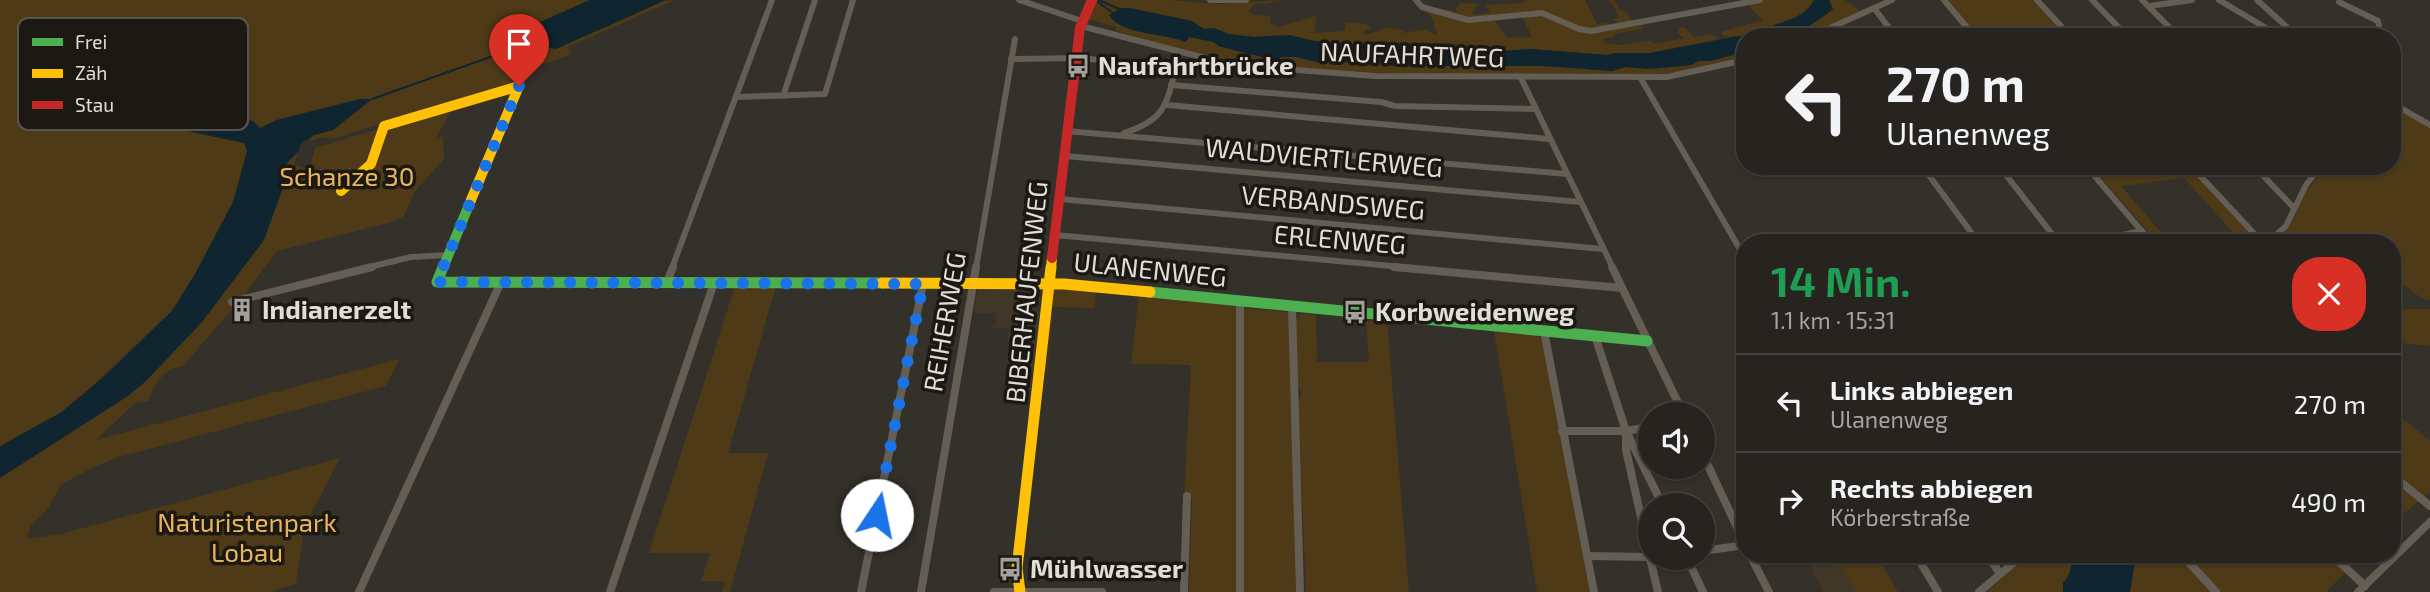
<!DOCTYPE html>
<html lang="de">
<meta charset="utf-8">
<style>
body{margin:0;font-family:"Exo 2",sans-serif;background:#2f2c29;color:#f1f3f6;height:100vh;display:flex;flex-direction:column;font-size:26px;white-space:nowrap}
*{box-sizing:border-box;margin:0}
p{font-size:23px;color:#a4a4a5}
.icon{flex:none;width:38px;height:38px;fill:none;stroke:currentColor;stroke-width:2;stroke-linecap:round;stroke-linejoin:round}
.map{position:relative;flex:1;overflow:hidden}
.panel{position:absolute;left:1736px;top:234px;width:665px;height:329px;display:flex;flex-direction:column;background:#272420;border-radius:28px;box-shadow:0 2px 5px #0004,0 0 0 2px #43413e}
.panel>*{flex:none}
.banner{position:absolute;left:1736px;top:28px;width:665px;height:147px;border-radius:28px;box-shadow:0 2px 5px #0004,0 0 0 2px #43413e;background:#272420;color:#f1f3f6;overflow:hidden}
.controls{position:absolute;left:1638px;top:402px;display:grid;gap:14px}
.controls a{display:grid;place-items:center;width:77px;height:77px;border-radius:50%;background:#272420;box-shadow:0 2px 5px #0004,0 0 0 2px #43413e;font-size:35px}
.pin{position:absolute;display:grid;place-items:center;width:60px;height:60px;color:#fff;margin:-72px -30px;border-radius:50% 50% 50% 0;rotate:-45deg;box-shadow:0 0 7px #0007}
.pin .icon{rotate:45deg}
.me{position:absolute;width:77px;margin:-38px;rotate:11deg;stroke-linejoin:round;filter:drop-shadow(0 0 5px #0008)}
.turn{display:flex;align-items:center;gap:24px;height:147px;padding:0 35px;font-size:32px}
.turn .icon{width:91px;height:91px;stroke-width:2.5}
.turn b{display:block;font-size:49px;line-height:60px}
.round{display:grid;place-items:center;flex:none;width:74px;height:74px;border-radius:28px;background:#2f2c29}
.summary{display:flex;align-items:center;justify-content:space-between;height:119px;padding:0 35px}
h1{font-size:42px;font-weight:700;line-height:52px;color:#1e9e55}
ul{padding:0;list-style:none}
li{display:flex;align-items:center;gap:21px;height:98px;padding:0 35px;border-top:2px solid #43413e}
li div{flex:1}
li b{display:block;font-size:26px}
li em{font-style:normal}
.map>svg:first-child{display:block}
</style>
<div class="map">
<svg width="2430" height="592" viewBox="0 0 2430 592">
<rect width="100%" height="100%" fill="#34302a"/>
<g fill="#403729">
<polygon points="978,287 1025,287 1026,290 1037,291 1035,311 1052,312 1053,317 1047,373 1008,374 1009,362 1005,362 1006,357 1010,357 1011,342 1007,342 1009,327 991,329 992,326 995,326 997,313 974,313"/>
<polygon points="1876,555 1898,592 1823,592 1808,562"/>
</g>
<g fill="#4e3a16" fill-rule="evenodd">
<path d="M0,0H590L522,30L532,50L540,46L550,47L609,26L662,1L675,0L568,47L572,54L538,66L522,81L335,138H320L308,142L314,135L333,130L371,100L360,99L277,120L260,128L253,121L231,116L233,105L175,95L59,64L39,74H52L102,84L92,92L72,96L70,113L122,117L244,143L248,151L233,202L195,274L172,311L78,399L129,395L285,182L287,163L299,151L294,165L309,169L315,148L453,107L435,140L443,136L444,159L415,191L404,216L392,222L277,251L243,297L183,366C165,368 153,384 149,401L135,403L96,440L399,359L386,386L119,457L94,467L61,485L47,510L31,525L27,539L61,534L340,458L304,528L296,584L269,592H0Z"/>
<path d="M1096,0H1169L1219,4L1281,0L1265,4L1256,3L1249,10L1253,15L1270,16V23L1278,27L1316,16L1315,33L1344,31L1346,22L1366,24L1371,28L1363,32L1365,35L1388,27L1402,30L1404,33L1425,29L1437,35L1432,18L1426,12L1439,14L1443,9L1457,12L1456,8L1461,3L1479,4L1471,13L1473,15L1491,12L1485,5L1523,3L1527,0H1585L1597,24L1607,23L1612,27L1619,26L1614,19L1619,17L1610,0H1614L1619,9L1627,12L1631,19L1645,28L1614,34L1615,37L1603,39L1604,43L1620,45L1650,41L1655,44L1684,38L1679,35V28H1685L1694,37L1711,34L1719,39L1650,53H1615L1607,55L1530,49L1477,53L1467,48L1444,49L1432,45L1381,42L1352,44L1314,41L1289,35L1254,37L1229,34L1214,28L1204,29L1178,18L1131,27L1186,42L1189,37L1214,42L1218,46L1278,61L1281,57H1296L1316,62L1381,63L1392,66H1544L1612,71L1625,67L1650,69L1691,65L1698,61L1745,52V57L1690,71L1651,75C1504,75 1355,79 1209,57C1177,52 1147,39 1116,31V27L1088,19ZM1522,16L1532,37L1507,38L1494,20Z"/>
<path d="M1742,0H1814C1804,21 1746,40 1724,36L1720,32L1763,20Z"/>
<polygon points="1829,0 1845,0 1861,11 1802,37 1787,37 1822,18 1833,9"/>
<polygon points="1948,0 2033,0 2067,37 1979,37"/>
<path d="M2392,106L2430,127V300C2415,299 2408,281 2392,282V243H2269C2294,234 2294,212 2307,191C2313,182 2321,174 2329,166H2392Z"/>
<polygon points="2091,166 2188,166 2262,243 2237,243 2240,240 2184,178 2121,186 2170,243 2158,243"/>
<polygon points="735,286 776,286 728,453 768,453 730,592 722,592 725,581 701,581 710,553 649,553"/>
<polygon points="1053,289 1096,290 1095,308 1052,307"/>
<polygon points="1139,294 1237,306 1237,592 1189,592 1192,498 1184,497 1191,365 1131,364"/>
<polygon points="1243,308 1289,312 1297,592 1244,592"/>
<polygon points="2398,309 2430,309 2430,346 2392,342 2395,310"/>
<polygon points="1301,313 1316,315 1317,362 1369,362 1366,321 1387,321 1409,592 1306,592 1298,404 1302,394 1298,386 1295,321"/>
<polygon points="1494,331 1535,333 1543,340 1591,592 1537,592"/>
<polygon points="2402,418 2430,441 2430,492 2392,523 2392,421"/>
<polygon points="1876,555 1898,592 1856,592 1841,567 1809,562"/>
<path d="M2029,555H2078C2069,564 2072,575 2063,583V592H1987Z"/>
<polygon points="2136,555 2362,555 2326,592 2130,592"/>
</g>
<g fill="#0f252f">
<polygon points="590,0 666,0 556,49 540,46 532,50 524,45 522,30"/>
<path d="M1814,0H1829L1833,9C1800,36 1785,37 1745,37V52L1710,61H1698L1692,65L1650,69L1625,67L1612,71L1544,66H1392L1381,63L1316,62L1296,57H1281L1278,61L1218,46L1214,42L1189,37L1186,42C1165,33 1121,35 1109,15L1121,8H1130L1192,21L1204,29L1214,28L1228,34L1254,37L1289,35L1314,41L1352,44L1381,42L1432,45L1444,49L1467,48L1477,53L1530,49L1607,55L1615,53H1650L1761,32C1778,19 1803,23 1814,0Z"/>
<polygon points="59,64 175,95 234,105 232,116 253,121 260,128 277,120 360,99 372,99 333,130 314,135 300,144 299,151 287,163 285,182 264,240 202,322 146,381 128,396 0,478 0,446 60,413 104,377 172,311 195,274 233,202 247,151 244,143 122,117 80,112 70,113 72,96 92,92 101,84 52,74 38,75 47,65"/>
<path d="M2078,555H2136L2130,592H2063V583C2072,575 2069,564 2078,555Z"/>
</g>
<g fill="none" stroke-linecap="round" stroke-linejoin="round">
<g stroke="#0f252f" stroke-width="2">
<polyline points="1099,0 1119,9"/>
<polyline points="1098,2 1113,13"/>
<polyline points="372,99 524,45"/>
</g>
<g stroke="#645e55" stroke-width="6">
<polyline points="1019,0 1082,21"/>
<polyline points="1210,0 1246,0"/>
<polyline points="1416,0 1422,7 1468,20 1542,13 1579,29 1591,31 1760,0"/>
<polyline points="1944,0 1975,37"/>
<polyline points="2037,0 2071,37"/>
<polyline points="2092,0 2128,37"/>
<polyline points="2142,0 2179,37"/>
<polyline points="2219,0 2281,37"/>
<polyline points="2257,0 2298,37"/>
<polyline points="2339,2 2378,21 2381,37"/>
<polyline points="2149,6 2192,0"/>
<polyline points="1874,8 1896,37"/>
<polyline points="1081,26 1232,65 1376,76 1667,77 1745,60"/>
<polyline points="2219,34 2267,29"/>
<polyline points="1810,37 1892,0"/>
<path d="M1011,59L1081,58L1173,68L1175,71C1166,108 1162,121 1124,133"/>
<polyline points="1640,77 1745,258"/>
<polyline points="1521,78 1613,268"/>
<polyline points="2392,84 2400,107"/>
<polyline points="1171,85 1381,102 1395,106 1536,109"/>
<polyline points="783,96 815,0"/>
<polyline points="736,97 825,94 853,0"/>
<polyline points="2392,103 2430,125"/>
<polyline points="1167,105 1550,139"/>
<polyline points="1066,131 1567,174"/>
<polyline points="1065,156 1580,202"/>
<polyline points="1922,166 1979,243"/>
<polyline points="1999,166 2059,243"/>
<polyline points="2086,166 2152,243"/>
<polyline points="2191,166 2263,243"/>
<polyline points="2254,166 2293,207"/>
<polyline points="1060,199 1603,249"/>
<polyline points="1055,235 1413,268"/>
<polyline points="2083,243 2142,231"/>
<polyline points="2267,243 2286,226 2306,185 2321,166"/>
<polyline points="365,268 411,257 448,255"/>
<polyline points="672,268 772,0"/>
<polyline points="976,268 1015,39"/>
</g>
<g stroke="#645e55" stroke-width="8">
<polyline points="1394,267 1622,288"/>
<polyline points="1612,267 1684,415"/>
<polyline points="667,282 673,267"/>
<polyline points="232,302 372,267"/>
<polyline points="1240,302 1240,592"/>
<polyline points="1292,307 1300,592"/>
<polyline points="1544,331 1594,592"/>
<polyline points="1595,336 1626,431 1663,506"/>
<polyline points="1562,431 1626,431 1650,427"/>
<polyline points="1626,432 1626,450 1650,557"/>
<polyline points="1703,455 1745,544"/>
<polyline points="2392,475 2430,506"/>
<polyline points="1703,551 1745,545"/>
<polyline points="1750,555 1769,592"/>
<polyline points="1916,555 1938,592"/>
<polyline points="1988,555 2000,574"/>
<polyline points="2182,555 2216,592"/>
<polyline points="2332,555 2365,586"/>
<polyline points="1587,556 1650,557"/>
<polyline points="1650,558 1658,592"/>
<polyline points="1687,558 1703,592"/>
<polyline points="359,592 501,282"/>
<polyline points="610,592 714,283"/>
<polyline points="861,592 923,284"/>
<polyline points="921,592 976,267"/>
<polyline points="994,592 1102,592"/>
<polyline points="1184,592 1187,496"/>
<polyline points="1979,592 2023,555"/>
<polyline points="2358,592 2430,522"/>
</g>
<polyline stroke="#4caf50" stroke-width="10" points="443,268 471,200"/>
<g stroke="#4caf50" stroke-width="11">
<polyline points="443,267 437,282 882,283"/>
<polyline points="1150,292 1647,341"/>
</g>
<g stroke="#ffc107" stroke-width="10">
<polyline points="341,191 371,164 384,126 519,86 471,200"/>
<polyline points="1051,268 1052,258"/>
</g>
<g stroke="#ffc107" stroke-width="11">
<polyline points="882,283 1064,284 1150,292"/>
<polyline points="1020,592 1017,568 1051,267"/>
</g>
<polyline stroke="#c62828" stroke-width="10" points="1052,258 1080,28 1092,0"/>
</g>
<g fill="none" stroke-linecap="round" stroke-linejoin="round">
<polyline stroke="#1a73e8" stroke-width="12" stroke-dasharray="0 21.6" points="519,86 437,282 923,284 877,515"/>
</g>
<defs>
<g id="bus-bare" transform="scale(1.89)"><path d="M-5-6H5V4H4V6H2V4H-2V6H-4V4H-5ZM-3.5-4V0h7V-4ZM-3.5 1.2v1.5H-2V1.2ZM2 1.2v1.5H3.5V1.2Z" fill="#a4a09a" stroke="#1c1915" stroke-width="2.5" paint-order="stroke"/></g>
<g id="building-bare" transform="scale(1.89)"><path d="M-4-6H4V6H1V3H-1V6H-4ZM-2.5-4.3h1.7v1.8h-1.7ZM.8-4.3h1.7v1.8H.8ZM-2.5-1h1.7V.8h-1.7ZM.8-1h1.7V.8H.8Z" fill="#a4a09a" stroke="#1c1915" stroke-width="2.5" paint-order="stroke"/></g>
</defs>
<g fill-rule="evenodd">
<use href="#bus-bare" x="1078" y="66"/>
<use href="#building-bare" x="242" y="310"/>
<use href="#bus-bare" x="1355" y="312"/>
<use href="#bus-bare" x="1010" y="569"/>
</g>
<g text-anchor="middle" stroke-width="7" stroke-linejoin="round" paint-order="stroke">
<g font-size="26" fill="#e1ddd7" stroke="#1c1915">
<text transform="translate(1412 55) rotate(2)" y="9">NAUFAHRTWEG</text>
<text transform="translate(1324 158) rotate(5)" y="9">WALDVIERTLERWEG</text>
<text transform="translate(1333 203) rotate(5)" y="9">VERBANDSWEG</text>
<text transform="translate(1340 240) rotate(5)" y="9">ERLENWEG</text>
<text transform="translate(1150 270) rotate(6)" y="9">ULANENWEG</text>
<text transform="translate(1027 292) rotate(-84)" y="9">BIBERHAUFENWEG</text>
<text transform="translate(945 322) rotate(-80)" y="9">REIHERWEG</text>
</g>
<g font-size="26" font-weight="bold" fill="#e1ddd7" stroke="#1c1915" text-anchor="start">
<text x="1098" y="75">Naufahrtbrücke</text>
<text x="262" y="319">Indianerzelt</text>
<text x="1375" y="321">Korbweidenweg</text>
<text x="1030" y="578">Mühlwasser</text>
</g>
<g font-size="26" fill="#ebb65a" stroke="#1c1915">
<text x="347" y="186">Schanze 30</text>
<text x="247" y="532">Naturistenpark<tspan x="247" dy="30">Lobau</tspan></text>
</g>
</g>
<rect x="18" y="18" width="230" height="112" rx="10" fill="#1c1915" stroke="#57544f" stroke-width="2"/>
<rect x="32" y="38" width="31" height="8" fill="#4caf50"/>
<rect x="32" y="69" width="31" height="9" fill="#ffc107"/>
<rect x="32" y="101" width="31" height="8" fill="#c62828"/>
<g font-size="19" fill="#e1ddd7">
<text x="75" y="49">Frei</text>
<text x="75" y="80">Zäh</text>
<text x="75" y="112">Stau</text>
</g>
</svg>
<div class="controls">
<a><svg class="icon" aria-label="sound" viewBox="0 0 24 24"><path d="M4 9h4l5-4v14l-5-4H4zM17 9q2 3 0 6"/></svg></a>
<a><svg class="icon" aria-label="search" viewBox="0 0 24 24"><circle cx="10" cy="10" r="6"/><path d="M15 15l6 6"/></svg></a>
</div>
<div class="pin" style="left:519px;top:86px;background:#d93025"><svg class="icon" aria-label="arrive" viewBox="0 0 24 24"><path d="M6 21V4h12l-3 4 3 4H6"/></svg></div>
<svg class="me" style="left:877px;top:515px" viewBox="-20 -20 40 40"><circle r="19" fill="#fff"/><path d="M0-13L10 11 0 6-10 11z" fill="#1a73e8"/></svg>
<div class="banner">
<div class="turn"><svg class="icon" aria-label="left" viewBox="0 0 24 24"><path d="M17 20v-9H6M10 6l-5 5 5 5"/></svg><div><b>270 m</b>Ulanenweg</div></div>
</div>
<section class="panel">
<div class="summary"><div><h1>14 Min.</h1><p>1.1 km · 15:31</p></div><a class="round" style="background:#d93025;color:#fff"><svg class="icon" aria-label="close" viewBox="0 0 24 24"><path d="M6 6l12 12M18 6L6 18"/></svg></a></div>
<ul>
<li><svg class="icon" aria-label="left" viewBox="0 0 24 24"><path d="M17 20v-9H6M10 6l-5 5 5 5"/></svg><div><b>Links abbiegen</b><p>Ulanenweg</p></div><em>270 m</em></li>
<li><svg class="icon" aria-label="right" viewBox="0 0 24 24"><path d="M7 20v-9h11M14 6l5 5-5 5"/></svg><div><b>Rechts abbiegen</b><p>Körberstraße</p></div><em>490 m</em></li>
</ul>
</section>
</div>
